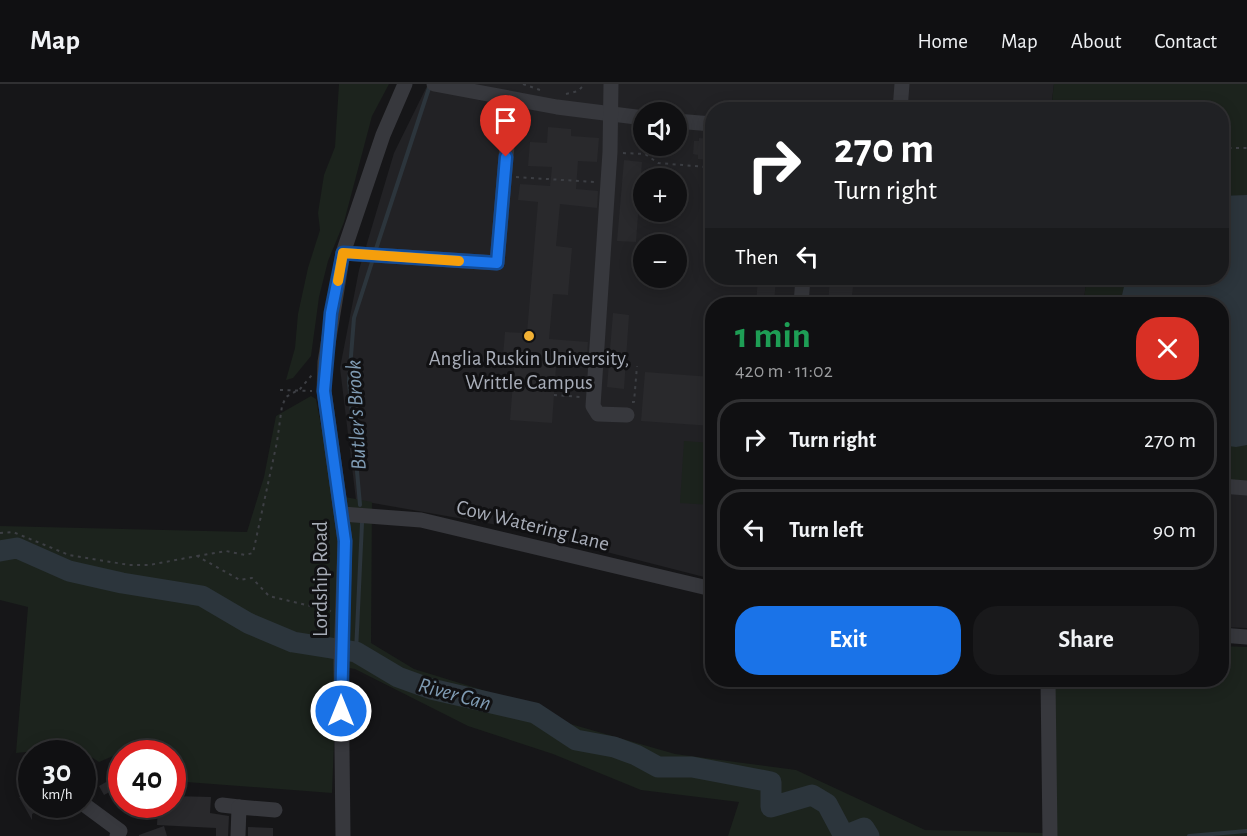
<!DOCTYPE html>
<meta charset="utf-8">
<style>
body{margin:0;font-family:"Alegreya Sans",sans-serif;background:#19191b;color:#f1f3f6;height:100vh;display:flex;flex-direction:column;font-size:22px;white-space:nowrap}
*{box-sizing:border-box;margin:0}
p{font-size:20px;color:#9c9d9f}
.icon{flex:none;width:33px;height:33px;fill:none;stroke:currentColor;stroke-width:2;stroke-linecap:round;stroke-linejoin:round}
.map{position:relative;flex:1;overflow:hidden}
.panel{position:absolute;left:705px;top:213px;width:524px;height:390px;display:flex;flex-direction:column;background:#101012;border-radius:24px;box-shadow:0 3px 15px #0003,0 0 0 2px #303032}
.panel>*{flex:none}
.top-card{position:absolute;left:705px;top:18px;width:524px;height:183px;border-radius:24px;box-shadow:0 3px 15px #0003,0 0 0 2px #303032;background:#202124;color:#fff;overflow:hidden}
.buttons{position:absolute;left:633px;top:18px;display:grid;gap:12px}
.buttons a{display:grid;place-items:center;width:54px;height:54px;border-radius:50%;background:#101012;box-shadow:0 3px 15px #0003,0 0 0 2px #303032;font-size:30px}
.speed{position:absolute;left:18px;top:656px;display:flex;gap:12px;font-size:30px;font-weight:700;text-align:center}
.speed>*{display:grid;place-content:center;width:78px;height:78px;border-radius:50%;background:#101012;box-shadow:0 3px 15px #0003,0 0 0 2px #303032;line-height:1}
.speed small{font-size:15px;font-weight:400}
.speed .limit{border:9px solid #d22;background:#fff;color:#111}
.pin{position:absolute;display:grid;place-items:center;width:51px;height:51px;color:#fff;margin:-62px -26px;border-radius:50% 50% 50% 0;rotate:-45deg;box-shadow:0 0 6px #0007}
.pin .icon{rotate:45deg}
.me{position:absolute;width:66px;margin:-33px;rotate:0deg;stroke-linejoin:round;filter:drop-shadow(0 0 4px #0008)}
.turn{display:flex;align-items:center;gap:21px;height:126px;padding:0 30px;font-size:27px}
.turn .icon{width:78px;height:78px;stroke-width:2.5}
.turn b{display:block;font-size:42px;line-height:51px}
.then{display:flex;align-items:center;height:57px;padding:0 30px;background:#0003;gap:12px;font-size:22px}
.round{display:grid;place-items:center;flex:none;width:63px;height:63px;border-radius:24px;background:#19191b}
.head{display:flex;align-items:center;justify-content:space-between;height:102px;padding:0 30px}
h1{font-size:36px;font-weight:600;line-height:45px;color:#1e9e55}
.action{display:flex;gap:12px;margin-top:auto;padding:12px 30px}
.action a{flex:1;height:69px;border-radius:24px;background:#1a73e8;color:#fff;font-size:24px;font-weight:600;line-height:69px;text-align:center}
.action a+a{background:#19191b;color:#f1f3f6}
ul{padding:0;list-style:none}
li{display:flex;align-items:center;gap:18px;height:81px;margin:0 12px 9px;padding:0 18px;border:3px solid #303032;border-radius:24px}
li div{flex:1}
li b{display:block;font-size:22px}
li em{font-style:normal}
header{display:flex;align-items:center;gap:36px;box-sizing:border-box;height:84px;padding:0 30px;background:#101012;border-bottom:2px solid #303032}
header strong{font-size:28px}
nav{display:flex;gap:33px;margin-inline-start:auto;font-size:21px}
.map>svg:first-child{display:block}
</style>
<header>
<strong>Map</strong>
<nav><a>Home</a><a>Map</a><a>About</a><a>Contact</a></nav>
</header>
<div class="map">
<svg width="1247" height="752" viewBox="0 0 1247 752">
<rect width="100%" height="100%" fill="#161618"/>
<g fill="#222225" fill-rule="evenodd">
<path d="M428,0H1054L1051,25L712,26V194H1086L1084,220H712V495L509,443L356,416L340,284L359,186L394,69ZM644,28H676V62H644ZM644,94H676V128H644ZM644,160H676V194H644Z"/>
<polygon points="1221,400 1247,402 1247,544 1221,543"/>
</g>
<g fill="#1c231d">
<polygon points="339,0 389,0 372,32 344,138 328,177 319,213 311,272 293,294 286,296 295,264 298,230 308,184 320,146 318,129 324,91 335,63"/>
<polygon points="1054,0 1247,0 1247,402 1221,400 1221,220 1084,220 1086,194 1221,194 1221,26 1051,26"/>
<polygon points="311,312 316,315 334,411 372,418 371,559 414,585 489,608 567,639 675,670 796,686 925,746 1044,749 1046,596 1221,596 1221,562 1247,563 1247,752 728,752 739,718 641,706 553,670 468,642 355,585 337,582 332,709 173,697 172,669 151,669 150,666 127,666 99,678 76,663 16,669 28,523 0,516 0,442 247,448 264,393 276,332"/>
<polygon points="684,357 712,359 712,421 680,419"/>
</g>
<polygon fill="#2c353c" points="1247,111 1247,361 1236,363 1221,361 1221,220 1120,220 1126,194 1221,194 1221,112"/>
<g fill="none" stroke-linecap="round" stroke-linejoin="round">
<g stroke="#2c353c" stroke-width="4">
<polyline points="375,168 430,1"/>
<polyline points="360,421 349,297 354,234 373,175"/>
<polyline points="356,568 362,439"/>
<polyline points="1189,752 1247,747"/>
</g>
<polyline stroke="#2c353c" stroke-width="21" points="0,467 17,464 69,487 122,499 202,512 248,539 293,558 356,568 398,593 431,605 535,629 576,656 614,663 636,671 658,683 692,683 771,698 771,723 812,711 827,720 844,752 864,744 869,752"/>
</g>
<g fill="#29292c">
<polygon points="548,43 571,45 571,52 599,54 597,78 578,77 576,105 598,107 597,124 560,120 556,162 572,164 568,211 553,210 549,255 588,258 587,272 557,269 552,339 510,336 515,273 503,272 505,248 527,249 538,118 518,116 520,100 550,102 552,83 528,82 530,58 547,59"/>
<polygon points="699,54 710,55 710,58 712,58 711,76 698,75 698,71 693,70 694,57 699,57"/>
<polygon points="624,76 642,78 636,158 617,157"/>
<polygon points="758,194 776,194 774,220 756,220"/>
<polygon points="830,194 854,194 851,220 828,220"/>
<polygon points="613,229 629,231 624,305 607,303"/>
<polygon points="645,288 712,293 712,342 641,337"/>
<polygon points="122,689 122,716 115,705 104,711 99,702"/>
<polygon points="32,707 32,720 51,720 32,730 32,736 19,713"/>
<polygon points="172,712 211,713 210,729 229,732 228,752 216,752 216,744 157,741 158,723 172,720"/>
<polygon points="164,742 167,752 139,752 139,751"/>
<polygon points="248,743 273,744 273,752 248,752"/>
</g>
<g fill="none" stroke-linecap="round" stroke-linejoin="round">
<g stroke="#3d3f44" stroke-width="2" stroke-dasharray="3 4.5" stroke-linecap="butt">
<polyline points="523,0 540,6"/>
<polyline points="566,10 578,7 585,0"/>
<polyline points="1221,64 1247,64"/>
<polyline points="623,69 645,70 658,79 706,83 712,76"/>
<polyline points="516,93 594,98"/>
<polyline points="280,306 312,307"/>
<polyline points="554,311 581,313"/>
<polyline points="632,318 634,318 637,282"/>
<polyline points="0,449 13,448 69,471 129,481 149,481 197,472 240,496 252,494 269,512 331,527"/>
<polyline points="197,472 226,467 245,471 253,469 277,358 282,322 286,313 300,305 312,291"/>
</g>
<g stroke="#37383d" stroke-width="15">
<polyline points="434,0 557,23 644,34"/>
<polyline points="611,0 610,68 593,322 598,330 627,331"/>
<polyline points="900,26 902,0"/>
<polyline points="676,37 712,40"/>
<polyline points="343,169 497,179 511,15"/>
<polyline points="801,220 803,194"/>
<polyline points="1221,402 1247,404"/>
<polyline points="342,430 421,436 712,505"/>
<polyline points="1221,551 1247,553"/>
<polyline points="1048,596 1050,752"/>
<polyline points="82,719 120,747 117,752"/>
<polyline points="222,721 239,723"/>
<polyline points="238,752 239,723 275,726"/>
<polyline points="343,752 341,579 345,457 324,307 325,278 343,169 383,51 405,0"/>
</g>
</g>
<g fill="none" stroke-linecap="round" stroke-linejoin="round">
<g stroke="#114b97" stroke-width="15">
<polyline id="route" points="341,627 345,457 324,307 331,229 343,169 497,179 506,73"/>
</g>
<use href="#route" stroke="#1a73e8" stroke-width="10"/>
<polyline stroke="#f59e0b" stroke-width="10" points="338,197 343,169 459,177"/>
</g>
<circle fill="#f2b134" stroke="#111113" stroke-width="2" cx="529" cy="252" r="6"/>
<g text-anchor="middle" stroke-width="6" stroke-linejoin="round" paint-order="stroke">
<g font-size="21" fill="#a8adb8" stroke="#111113">
<text x="529" y="281">Anglia Ruskin University,<tspan x="529" dy="24">Writtle Campus</tspan></text>
</g>
<g font-size="21" fill="#a8adb8" stroke="#111113">
<text transform="translate(533 441) rotate(14)" y="7">Cow Watering Lane</text>
<text transform="translate(320 495) rotate(-90)" y="7">Lordship Road</text>
</g>
<g font-size="22" font-style="italic" fill="#7f9bb3" stroke="#111113">
<text transform="translate(355 331) rotate(-93)" y="8">Butler's Brook</text>
<text transform="translate(455 609) rotate(15)" y="8">River Can</text>
</g>
</g>
</svg>
<div class="buttons">
<a><svg class="icon" aria-label="sound" viewBox="0 0 24 24"><path d="M4 9h4l5-4v14l-5-4H4zM17 9q2 3 0 6"/></svg></a>
<a>+</a>
<a>−</a>
</div>
<div class="speed"><div>30<small>km/h</small></div><div class="limit">40</div></div>
<div class="pin" style="left:506px;top:73px;background:#d93025"><svg class="icon" aria-label="arrive" viewBox="0 0 24 24"><path d="M6 21V4h12l-3 4 3 4H6"/></svg></div>
<svg class="me" style="left:341px;top:627px" viewBox="-20 -20 40 40"><circle r="17" fill="#1a73e8" stroke="#fff" stroke-width="3"/><path d="M0-11L8 9 0 5-8 9z" fill="#fff"/></svg>
<div class="top-card">
<div class="turn"><svg class="icon" aria-label="right" viewBox="0 0 24 24"><path d="M7 20v-9h11M14 6l5 5-5 5"/></svg><div><b>270 m</b>Turn right</div></div>
<div class="then">Then<svg class="icon" aria-label="left" viewBox="0 0 24 24"><path d="M17 20v-9H6M10 6l-5 5 5 5"/></svg></div>
</div>
<section class="panel">
<div class="head"><div><h1>1 min</h1><p>420 m · 11:02</p></div><a class="round" style="background:#d93025;color:#fff"><svg class="icon" aria-label="close" viewBox="0 0 24 24"><path d="M6 6l12 12M18 6L6 18"/></svg></a></div>
<ul>
<li><svg class="icon" aria-label="right" viewBox="0 0 24 24"><path d="M7 20v-9h11M14 6l5 5-5 5"/></svg><div><b>Turn right</b></div><em>270 m</em></li>
<li><svg class="icon" aria-label="left" viewBox="0 0 24 24"><path d="M17 20v-9H6M10 6l-5 5 5 5"/></svg><div><b>Turn left</b></div><em>90 m</em></li>
</ul>
<div class="action"><a>Exit</a><a>Share</a></div>
</section>
</div>
